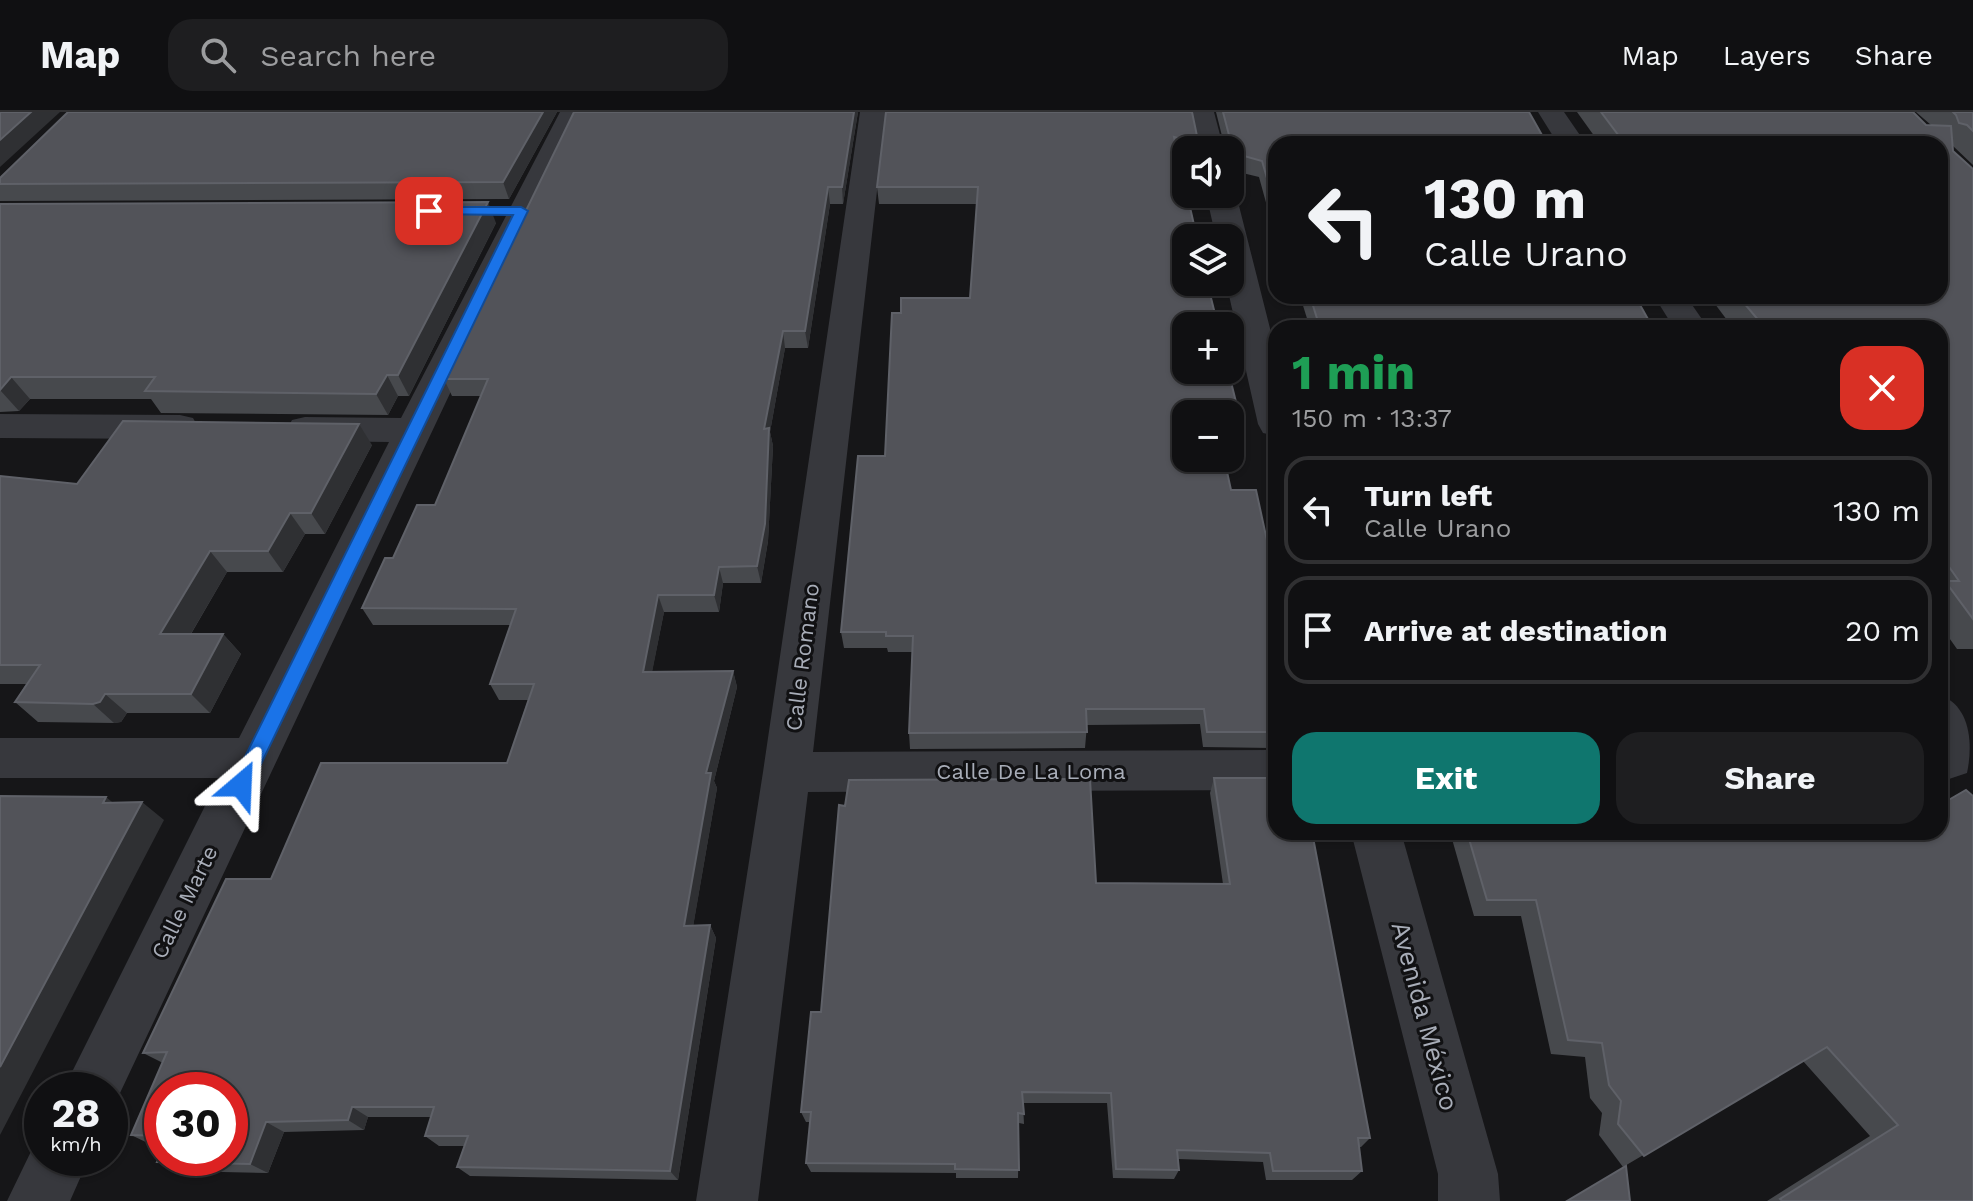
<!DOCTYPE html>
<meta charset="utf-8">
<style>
body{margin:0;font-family:"Work Sans",sans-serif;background:#1e1e20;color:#f1f3f6;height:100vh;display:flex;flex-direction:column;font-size:30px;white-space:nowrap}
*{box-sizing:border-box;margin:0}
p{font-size:26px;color:#9c9d9f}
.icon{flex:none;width:44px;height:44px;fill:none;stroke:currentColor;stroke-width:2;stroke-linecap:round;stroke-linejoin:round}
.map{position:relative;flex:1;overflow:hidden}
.side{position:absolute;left:1268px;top:208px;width:680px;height:520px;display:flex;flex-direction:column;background:#101012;border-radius:24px;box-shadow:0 2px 6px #0004,0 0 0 2px #303032}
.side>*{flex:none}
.banner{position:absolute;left:1268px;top:24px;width:680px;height:168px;border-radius:24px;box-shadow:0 2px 6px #0004,0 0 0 2px #303032;background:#101012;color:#f1f3f6;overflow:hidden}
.buttons{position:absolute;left:1172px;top:24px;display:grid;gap:16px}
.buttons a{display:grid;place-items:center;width:72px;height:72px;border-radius:16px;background:#101012;box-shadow:0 2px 6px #0004,0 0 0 2px #303032;font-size:40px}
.speed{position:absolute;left:24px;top:960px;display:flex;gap:16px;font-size:40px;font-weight:700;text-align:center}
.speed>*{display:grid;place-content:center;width:104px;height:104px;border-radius:50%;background:#101012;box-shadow:0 2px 6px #0004,0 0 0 2px #303032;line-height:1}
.speed small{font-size:20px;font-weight:400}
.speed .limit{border:12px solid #d22;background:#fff;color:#111}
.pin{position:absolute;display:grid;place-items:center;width:68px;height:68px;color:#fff;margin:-34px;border-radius:16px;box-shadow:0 4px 12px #0006}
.me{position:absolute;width:88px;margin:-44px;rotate:26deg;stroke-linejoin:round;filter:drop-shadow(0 0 6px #0008)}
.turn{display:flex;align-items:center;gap:28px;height:168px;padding:0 24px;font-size:36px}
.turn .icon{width:104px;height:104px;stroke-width:2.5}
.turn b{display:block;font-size:56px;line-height:68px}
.round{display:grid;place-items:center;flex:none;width:84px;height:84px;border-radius:24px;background:#1e1e20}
.head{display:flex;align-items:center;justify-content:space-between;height:136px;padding:0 24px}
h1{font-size:48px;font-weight:700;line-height:60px;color:#1e9e55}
.button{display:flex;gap:16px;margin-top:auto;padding:16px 24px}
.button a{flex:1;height:92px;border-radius:24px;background:#0f766e;color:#fff;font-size:32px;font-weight:700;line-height:92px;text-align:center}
.button a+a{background:#1e1e20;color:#f1f3f6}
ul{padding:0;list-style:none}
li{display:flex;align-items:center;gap:24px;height:108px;margin:0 16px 12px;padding:0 8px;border:4px solid #303032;border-radius:24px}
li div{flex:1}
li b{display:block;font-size:30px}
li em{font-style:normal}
header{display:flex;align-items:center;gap:48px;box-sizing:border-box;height:112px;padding:0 40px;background:#101012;border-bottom:2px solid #303032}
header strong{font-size:38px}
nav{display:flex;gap:44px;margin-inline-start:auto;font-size:28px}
.search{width:560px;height:72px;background:#1e1e20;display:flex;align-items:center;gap:20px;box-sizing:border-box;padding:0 28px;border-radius:24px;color:#9c9d9f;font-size:30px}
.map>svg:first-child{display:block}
</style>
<header>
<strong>Map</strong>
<div class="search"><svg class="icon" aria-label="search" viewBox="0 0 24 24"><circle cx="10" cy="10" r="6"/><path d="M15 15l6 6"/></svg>Search here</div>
<nav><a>Map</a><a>Layers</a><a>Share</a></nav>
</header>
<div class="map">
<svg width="1973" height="1089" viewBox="0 0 1973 1089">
<rect width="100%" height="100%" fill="#161618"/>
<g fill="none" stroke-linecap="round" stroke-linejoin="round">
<g fill="#37383d" fill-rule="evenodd">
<polygon points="560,0 586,0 536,99 112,998 110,999 110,978 63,978 219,666 0,666 0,626 239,626 389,330 305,329 292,326 287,317 292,308 305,305 401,306"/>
<polygon points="860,0 886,0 813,640 1276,638 1276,678 808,680 758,1089 696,1089 763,660"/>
<polygon points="1188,0 1214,0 1224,38 1196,38"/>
<polygon points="1538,0 1564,0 1586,32 1558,32"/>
<polygon points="1230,75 1236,82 1276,240 1276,324 1263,321 1258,312 1226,170 1230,170 1230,126 1216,126 1206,82 1230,82"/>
<polygon points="1654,184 1686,184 1708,216 1674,216"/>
<polygon points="0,302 180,303 193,306 198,315 193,324 180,327 0,326"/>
<path d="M1940,583C1971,594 1973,633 1967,661L1940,670Z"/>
<polygon points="1351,720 1401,720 1498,1062 1500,1089 1438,1089 1438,1062"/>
<polygon points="42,1023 42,1046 89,1046 70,1089 7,1089 38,1025"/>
</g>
</g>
<g fill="#47494d">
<polygon points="68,0 557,0 509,87 0,89 0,66"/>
<polygon points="858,0 843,92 830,92 808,236 785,236 770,320 773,334 768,429 761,471 723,471 719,500 664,500 652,559 733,559 737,575 714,669 717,676 693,814 710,813 716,826 678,1068 470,1064 457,1055 465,1034 439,1034 425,1024 431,1005 368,1005 364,1018 284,1020 268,1061 178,1059 157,1050 230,1046 162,978 162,1033 152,1033 131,1023 163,951 143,941 271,767 507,651 528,588 499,588 490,572 510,513 373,513 362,496 393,446 435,393 481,284 452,284 444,267"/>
<polygon points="886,0 1197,24 1222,24 1216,0 1529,0 1276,32 1276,127 1259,65 1230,58 1230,38 1186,38 1186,46 1178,43 1237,294 1233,311 1230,311 1230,302 1186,302 1231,378 1276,470 1276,512 1271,512 1276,536 1276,636 1203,635 1200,612 1087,613 1085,636 910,637 909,621 912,540 888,540 887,536 844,536 841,520 885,344 901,201 970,186 977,92 879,92 877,75"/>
<polygon points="1577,0 1913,0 1926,13 1931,13 1916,0 1973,0 1973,53 1953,34 1953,39 1973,57 1973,537 1957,537 1940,513 1940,216 1733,216 1709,184 1940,184 1940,32 1600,32"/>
<polygon points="0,92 496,111 409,284 398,284 388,303 161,301 151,287 30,287 19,299 0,300"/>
<polygon points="1300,184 1635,184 1653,216 1310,216"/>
<polygon points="372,333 325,422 305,422 283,460 227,460 191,522 223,522 241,542 210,601 127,601 121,610 114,611 38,610 15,590 26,572 0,572 0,364 77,372"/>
<polygon points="1214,666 1370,1026 1361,1035 1359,1035 1362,1059 1352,1068 1266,1068 1263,1050 1178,1047 1179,1058 1174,1067 1113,1066 1107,991 1023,991 1024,1012 1019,1011 1018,1066 956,1066 956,1061 811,1060 806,1051 810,1010 806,1010 801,1000 821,900 1096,771 1223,772 1210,681"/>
<polygon points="1450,720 1940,720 1973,1089 1767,1089 1870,1024 1803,949 1623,1055 1599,1023 1602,1001 1590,986 1585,945 1551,942 1521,804 1474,804"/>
</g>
<g fill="#2f3033">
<polygon points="31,0 60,0 0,55 0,28"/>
<polygon points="543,0 557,0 509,87 503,70"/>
<polygon points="854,0 858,0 843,92 842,75"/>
<polygon points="828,75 830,92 808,236 805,219"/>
<polygon points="488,90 496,111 409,284 398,263"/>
<polygon points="783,219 785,236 770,320 773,334 768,429 761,471 757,454 764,317"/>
<polygon points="387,263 398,284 388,303 376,282"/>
<polygon points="11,265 30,287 19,299 0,278"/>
<polygon points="359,312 372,333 325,422 311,401"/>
<polygon points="290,401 305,422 283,460 268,439"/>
<polygon points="210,439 227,460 179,542 160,522"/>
<polygon points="719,455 723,471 719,500 714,483"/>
<polygon points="658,483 664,500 649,576 643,560"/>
<polygon points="223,522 241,542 210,601 191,582"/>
<polygon points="733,559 737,575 714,669 717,676 691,827 684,814 706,661"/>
<polygon points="105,582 127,601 121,610 114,611 93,592"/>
<polygon points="106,685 128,703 103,691"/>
<polygon points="142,690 164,708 0,1023 0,955"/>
<polygon points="710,813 716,826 678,1068 670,1059"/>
<polygon points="352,995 368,1005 364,1018 348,1008"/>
<polygon points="266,1010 284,1020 268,1061 250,1052"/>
</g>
<g fill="#525359" stroke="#5f6168" stroke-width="2">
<polygon points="0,0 31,0 0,28"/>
<polygon points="68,0 543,0 503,70 0,72 0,66"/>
<polygon points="574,0 854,0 842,75 828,75 805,219 783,219 764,317 769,316 765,412 757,454 719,455 714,483 658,483 643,560 733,559 706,661 711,661 684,814 710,813 670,1059 457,1055 468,1024 425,1024 434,995 352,995 348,1008 266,1010 250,1052 157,1050 162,1039 162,1046 230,1046 230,978 162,978 162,1024 131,1023 167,940 143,941 226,767 271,767 321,651 507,651 534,572 490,572 516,497 362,496 385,446 393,446 417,393 435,393 488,267 444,267"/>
<polygon points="886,0 1192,0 1197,24 1229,23 1223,0 1529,0 1547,32 1276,32 1276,97 1262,49 1230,40 1230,38 1222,38 1174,25 1197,126 1186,126 1186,170 1207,170 1218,214 1186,214 1186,258 1228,258 1237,294 1213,294 1214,302 1186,302 1186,346 1224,346 1231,378 1256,378 1276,470 1276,495 1268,495 1276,536 1276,620 1207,620 1204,597 1086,597 1087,620 909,621 913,524 886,524 886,520 841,520 858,344 885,344 892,201 901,201 901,186 970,186 978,75 877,75"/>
<polygon points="1601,0 1913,0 1926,13 1951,14 1953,39 1973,57 1973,507 1945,469 1959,469 1940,442 1940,216 1765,216 1738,184 1940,184 1940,32 1625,32"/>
<polygon points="1953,0 1973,0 1973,19 1967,13 1959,11 1956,3"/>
<polygon points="488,90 398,263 387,263 376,282 145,279 155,265 11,265 0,278 0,92"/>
<polygon points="1310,184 1635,184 1653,216 1320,216"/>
<polygon points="123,309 359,312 311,401 290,401 268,439 210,439 160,522 223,522 191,582 105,582 100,590 93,592 15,590 40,553 0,553 0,364 77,372"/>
<polygon points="1214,666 1276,666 1276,720 1312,720 1370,1026 1358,1026 1362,1059 1273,1059 1270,1041 1177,1038 1179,1058 1116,1057 1111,981 1022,980 1024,1002 1018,1001 1019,1058 955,1057 955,1052 806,1051 811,1000 801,1000 811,900 821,900 839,693 845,694 849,668 1090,667 1096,771 1230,772"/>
<polygon points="1966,678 1973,684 1973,1089 1782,1089 1780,1087 1898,1013 1827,935 1644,1044 1618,1012 1621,989 1609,973 1602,931 1568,928 1536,788 1487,788 1467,720 1940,720 1940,693"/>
<polygon points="0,684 106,685 103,691 142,690 0,955"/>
<polygon points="1626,1054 1630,1089 1567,1089"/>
</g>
<polygon fill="#1a73e8" stroke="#114b97" stroke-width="2" points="429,95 521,95 528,99 248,679 241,682 234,679 231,673 513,103 425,102 425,97"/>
<g text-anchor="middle" stroke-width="6" stroke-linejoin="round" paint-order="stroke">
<g font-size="22" fill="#a8adb8" stroke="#111113">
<text transform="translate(802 545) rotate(-83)" y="8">Calle Romano</text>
<text x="1031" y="667">Calle De La Loma</text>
<text transform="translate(184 790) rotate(-64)" y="8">Calle Marte</text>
</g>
<g font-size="26" fill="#a8adb8" stroke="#111113">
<text transform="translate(1425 904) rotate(75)" y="9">Avenida México</text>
</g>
</g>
</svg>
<div class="buttons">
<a><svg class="icon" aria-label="sound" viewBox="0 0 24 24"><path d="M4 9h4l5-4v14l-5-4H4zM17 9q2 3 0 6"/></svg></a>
<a><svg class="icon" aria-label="layers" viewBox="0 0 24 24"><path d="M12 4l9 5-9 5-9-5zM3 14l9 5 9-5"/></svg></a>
<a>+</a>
<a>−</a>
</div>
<div class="speed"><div>28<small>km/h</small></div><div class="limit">30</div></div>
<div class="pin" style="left:429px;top:99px;background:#d93025"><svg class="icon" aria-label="arrive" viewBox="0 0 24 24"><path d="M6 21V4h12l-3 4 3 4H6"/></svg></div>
<svg class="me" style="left:241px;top:673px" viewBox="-20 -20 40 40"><path d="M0-17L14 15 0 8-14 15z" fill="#1a73e8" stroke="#fff" stroke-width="4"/></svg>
<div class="banner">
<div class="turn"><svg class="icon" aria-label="left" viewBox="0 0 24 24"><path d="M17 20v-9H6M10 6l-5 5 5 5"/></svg><div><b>130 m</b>Calle Urano</div></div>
</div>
<section class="side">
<div class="head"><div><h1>1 min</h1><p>150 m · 13:37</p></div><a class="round" style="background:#d93025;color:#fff"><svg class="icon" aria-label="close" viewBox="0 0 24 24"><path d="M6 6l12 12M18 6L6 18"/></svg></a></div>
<ul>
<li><svg class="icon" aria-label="left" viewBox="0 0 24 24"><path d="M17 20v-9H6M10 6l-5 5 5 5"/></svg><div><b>Turn left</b><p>Calle Urano</p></div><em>130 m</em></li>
<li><svg class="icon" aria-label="arrive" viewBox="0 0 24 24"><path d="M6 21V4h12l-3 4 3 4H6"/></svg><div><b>Arrive at destination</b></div><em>20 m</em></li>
</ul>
<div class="button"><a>Exit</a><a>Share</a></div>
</section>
</div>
